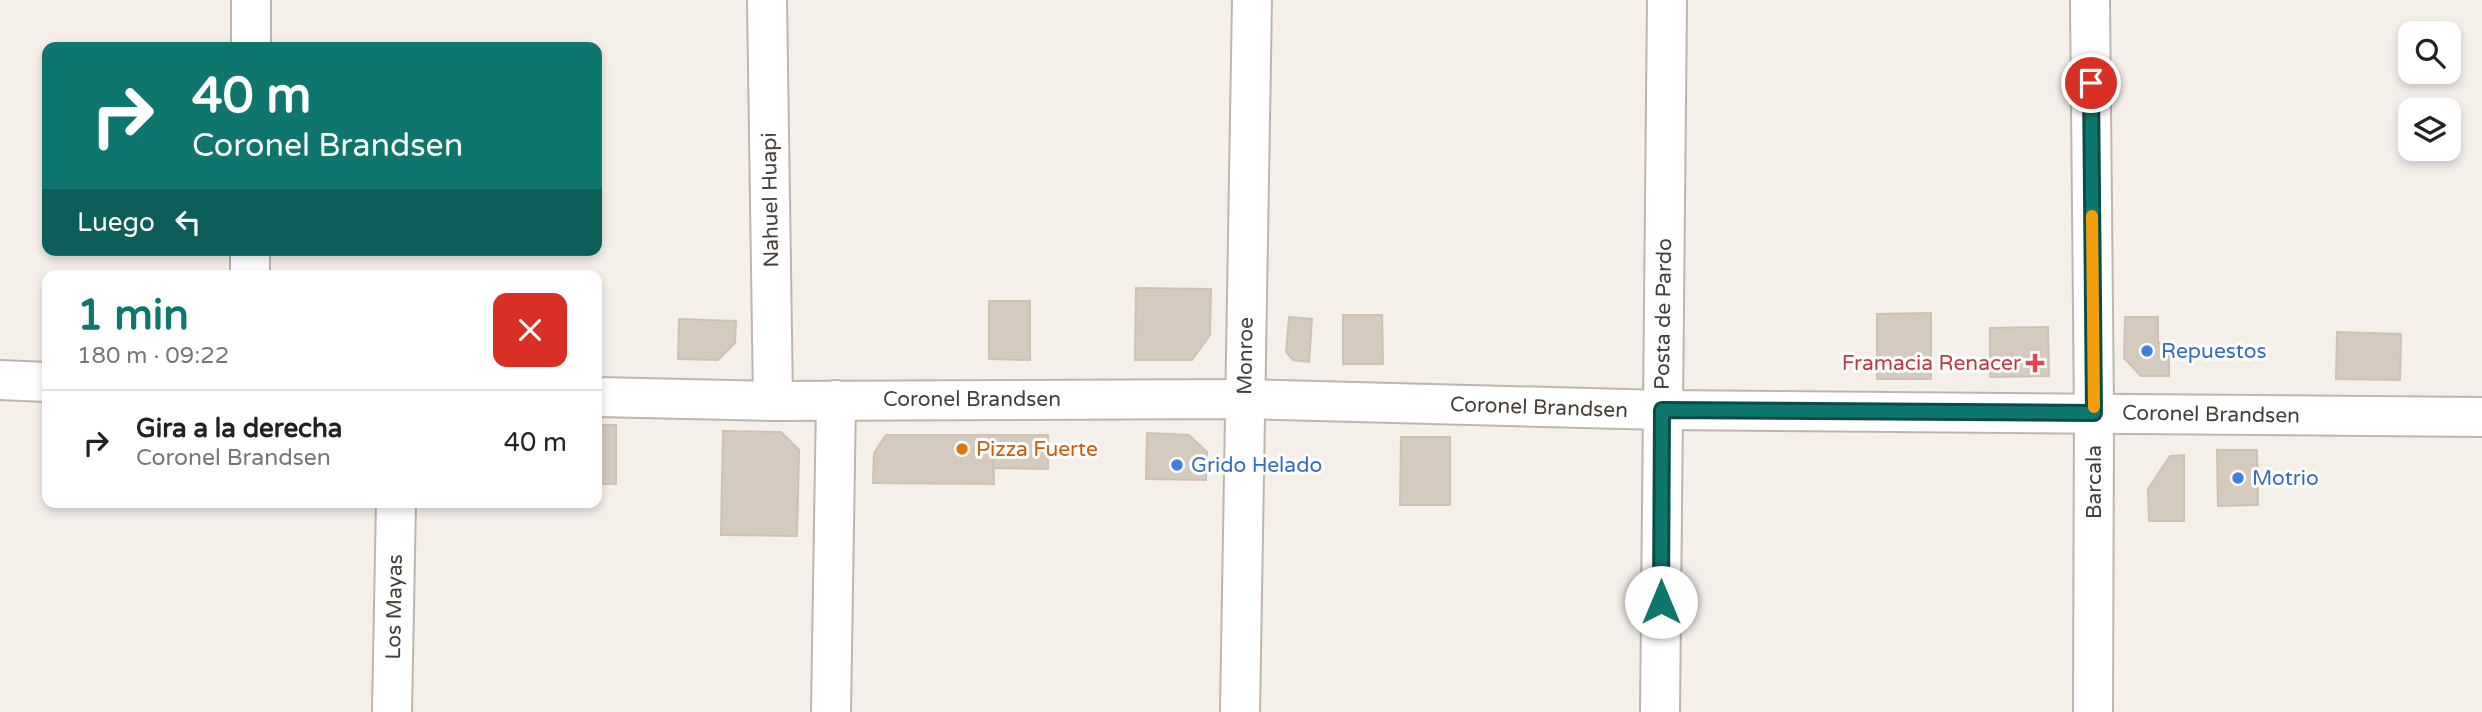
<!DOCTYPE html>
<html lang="es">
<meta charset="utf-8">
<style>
body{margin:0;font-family:"Varela Round",sans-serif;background:#f6f6f6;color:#222;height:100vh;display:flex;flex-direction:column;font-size:26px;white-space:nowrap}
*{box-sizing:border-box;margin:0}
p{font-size:23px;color:#767676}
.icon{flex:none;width:38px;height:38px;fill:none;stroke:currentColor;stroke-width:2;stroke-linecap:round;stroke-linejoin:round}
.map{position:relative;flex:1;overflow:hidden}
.side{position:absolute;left:42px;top:270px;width:560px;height:238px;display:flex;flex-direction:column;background:#fff;border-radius:14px;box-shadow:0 4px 10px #0003}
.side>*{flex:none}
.top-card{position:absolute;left:42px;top:42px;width:560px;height:214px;border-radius:14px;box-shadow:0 4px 10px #0003;background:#0f766e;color:#fff;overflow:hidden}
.buttons{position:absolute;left:2398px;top:21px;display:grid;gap:14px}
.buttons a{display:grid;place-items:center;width:63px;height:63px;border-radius:14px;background:#fff;box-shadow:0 4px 10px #0003;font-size:35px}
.pin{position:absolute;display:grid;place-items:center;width:60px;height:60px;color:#fff;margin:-30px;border:4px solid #fff;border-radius:50%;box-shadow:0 2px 7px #0007}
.me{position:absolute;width:77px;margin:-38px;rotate:0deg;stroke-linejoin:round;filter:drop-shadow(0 0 5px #0008)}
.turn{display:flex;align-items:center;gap:24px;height:147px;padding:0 35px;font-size:32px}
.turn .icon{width:91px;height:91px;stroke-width:2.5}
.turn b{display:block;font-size:49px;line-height:60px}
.then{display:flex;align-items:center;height:66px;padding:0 35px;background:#0003;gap:14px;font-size:26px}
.round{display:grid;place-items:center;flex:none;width:74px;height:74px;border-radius:14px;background:#f6f6f6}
.head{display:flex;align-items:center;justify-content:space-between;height:119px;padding:0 35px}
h1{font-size:42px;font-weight:800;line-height:52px;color:#0f766e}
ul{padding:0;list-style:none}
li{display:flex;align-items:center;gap:21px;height:105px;padding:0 35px;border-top:2px solid #e0e0e0}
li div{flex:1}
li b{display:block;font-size:26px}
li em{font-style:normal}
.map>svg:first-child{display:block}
</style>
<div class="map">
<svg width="2482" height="712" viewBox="0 0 2482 712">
<rect width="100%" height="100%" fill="#f4efe9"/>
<g fill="#d5cabe" stroke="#d0c1b2" stroke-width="2">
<polygon points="1136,288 1211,289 1210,335 1192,360 1135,360"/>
<polygon points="989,301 1030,301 1030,360 989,359"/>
<polygon points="1931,313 1931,379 1877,379 1877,314"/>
<polygon points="1343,315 1382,315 1383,364 1343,364"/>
<polygon points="1289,317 1312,319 1309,362 1293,360 1286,352"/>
<polygon points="2125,317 2158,317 2158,343 2169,343 2169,376 2141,376 2124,358"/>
<polygon points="679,319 736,321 735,343 718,360 678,359"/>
<polygon points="2048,327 2049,376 1990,377 1990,328"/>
<polygon points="2337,332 2401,334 2400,380 2336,379"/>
<rect x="597" y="425" width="19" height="59"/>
<polygon points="723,431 781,432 799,450 797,536 721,535"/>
<polygon points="1147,433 1189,435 1207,452 1206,480 1146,479"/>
<polygon points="886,435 993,435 994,484 873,483 874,453"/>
<polygon points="993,435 1048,435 1048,469 993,468"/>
<polygon points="1401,437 1450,437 1450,505 1400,505"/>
<polygon points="2217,450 2257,450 2258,505 2218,506"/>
<polygon points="2184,455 2184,521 2149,521 2148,489 2170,456"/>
</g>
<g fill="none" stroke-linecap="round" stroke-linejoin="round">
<g stroke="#bfb6ab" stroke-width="42">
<g id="minor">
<polyline points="767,0 773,401"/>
<polyline points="2090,0 2094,413 2093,712"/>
<polyline points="251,47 251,0"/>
<polyline points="250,275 250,250"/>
<polyline points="0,380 47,382"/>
<polyline points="597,397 773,401 1244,399 1662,410 2482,417"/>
<polyline points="392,712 396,502"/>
<polyline points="831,712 836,400"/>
<polyline points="1240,712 1252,0"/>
<polyline points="1660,712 1667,0"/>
</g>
</g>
<use href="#minor" stroke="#fff" stroke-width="38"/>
</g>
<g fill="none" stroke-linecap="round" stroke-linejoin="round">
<g stroke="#0a4d48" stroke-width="18">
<polyline id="route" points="1661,602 1662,410 2094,413 2091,83"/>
</g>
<use href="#route" stroke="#0f766e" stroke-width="12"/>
<polyline stroke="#f59e0b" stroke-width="12" points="2092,216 2094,407"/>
</g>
<g fill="#3f7fe0" stroke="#fff" stroke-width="2.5">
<circle cx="2147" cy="351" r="7"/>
<circle cx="1177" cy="465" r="7"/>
<circle cx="2238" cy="478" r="7"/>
</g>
<path fill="#e0444e" stroke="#fff" stroke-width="2.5" d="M2031.5 352.5h7v7h7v7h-7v7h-7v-7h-7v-7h7z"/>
<circle fill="#e8710a" stroke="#fff" stroke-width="2.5" cx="962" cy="449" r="7"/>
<g text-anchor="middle" stroke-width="6" stroke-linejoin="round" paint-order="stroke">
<g font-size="21" fill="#473f37" stroke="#fff">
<text transform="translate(770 200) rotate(-91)" y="7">Nahuel Huapi</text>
<text transform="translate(1663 314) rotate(-89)" y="7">Posta de Pardo</text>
<text transform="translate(1245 356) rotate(-89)" y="7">Monroe</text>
<text x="972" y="406">Coronel Brandsen</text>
<text transform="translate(1539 407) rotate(2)" y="7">Coronel Brandsen</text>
<text transform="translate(2211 414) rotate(1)" y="7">Coronel Brandsen</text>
<text transform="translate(2094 482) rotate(-90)" y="7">Barcala</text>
<text transform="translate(394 607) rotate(-89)" y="7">Los Mayas</text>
</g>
<g font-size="21" fill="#366cbe" stroke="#fff" text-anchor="start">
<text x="2161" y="358">Repuestos</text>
<text x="1191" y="472">Grido Helado</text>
<text x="2252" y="485">Motrio</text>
</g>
<g font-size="21" fill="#be3a42" stroke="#fff" text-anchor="end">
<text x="2021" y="370">Framacia Renacer</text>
</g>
<g font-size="21" fill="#c56008" stroke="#fff" text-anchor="start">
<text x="976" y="456">Pizza Fuerte</text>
</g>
</g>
</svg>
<div class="buttons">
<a><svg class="icon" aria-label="search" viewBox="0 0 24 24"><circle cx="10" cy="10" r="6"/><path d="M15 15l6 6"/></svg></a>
<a><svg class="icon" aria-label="layers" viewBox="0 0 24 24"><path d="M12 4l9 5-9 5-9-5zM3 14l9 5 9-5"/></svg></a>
</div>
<div class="pin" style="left:2091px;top:83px;background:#d93025"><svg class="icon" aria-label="arrive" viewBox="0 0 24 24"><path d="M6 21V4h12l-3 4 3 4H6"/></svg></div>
<svg class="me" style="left:1661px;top:602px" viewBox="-20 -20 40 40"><circle r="19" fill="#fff"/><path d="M0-13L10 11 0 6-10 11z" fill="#0f766e"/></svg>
<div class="top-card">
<div class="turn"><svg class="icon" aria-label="right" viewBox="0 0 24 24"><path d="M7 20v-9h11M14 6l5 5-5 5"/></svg><div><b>40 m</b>Coronel Brandsen</div></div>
<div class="then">Luego<svg class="icon" aria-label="left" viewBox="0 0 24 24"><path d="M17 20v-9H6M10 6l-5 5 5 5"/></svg></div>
</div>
<section class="side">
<div class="head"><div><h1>1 min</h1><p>180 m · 09:22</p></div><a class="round" style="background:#d93025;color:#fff"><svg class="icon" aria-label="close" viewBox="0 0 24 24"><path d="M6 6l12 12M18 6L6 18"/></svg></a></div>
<ul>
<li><svg class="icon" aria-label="right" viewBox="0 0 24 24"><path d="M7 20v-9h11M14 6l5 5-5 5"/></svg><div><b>Gira a la derecha</b><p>Coronel Brandsen</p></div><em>40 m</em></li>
</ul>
</section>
</div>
